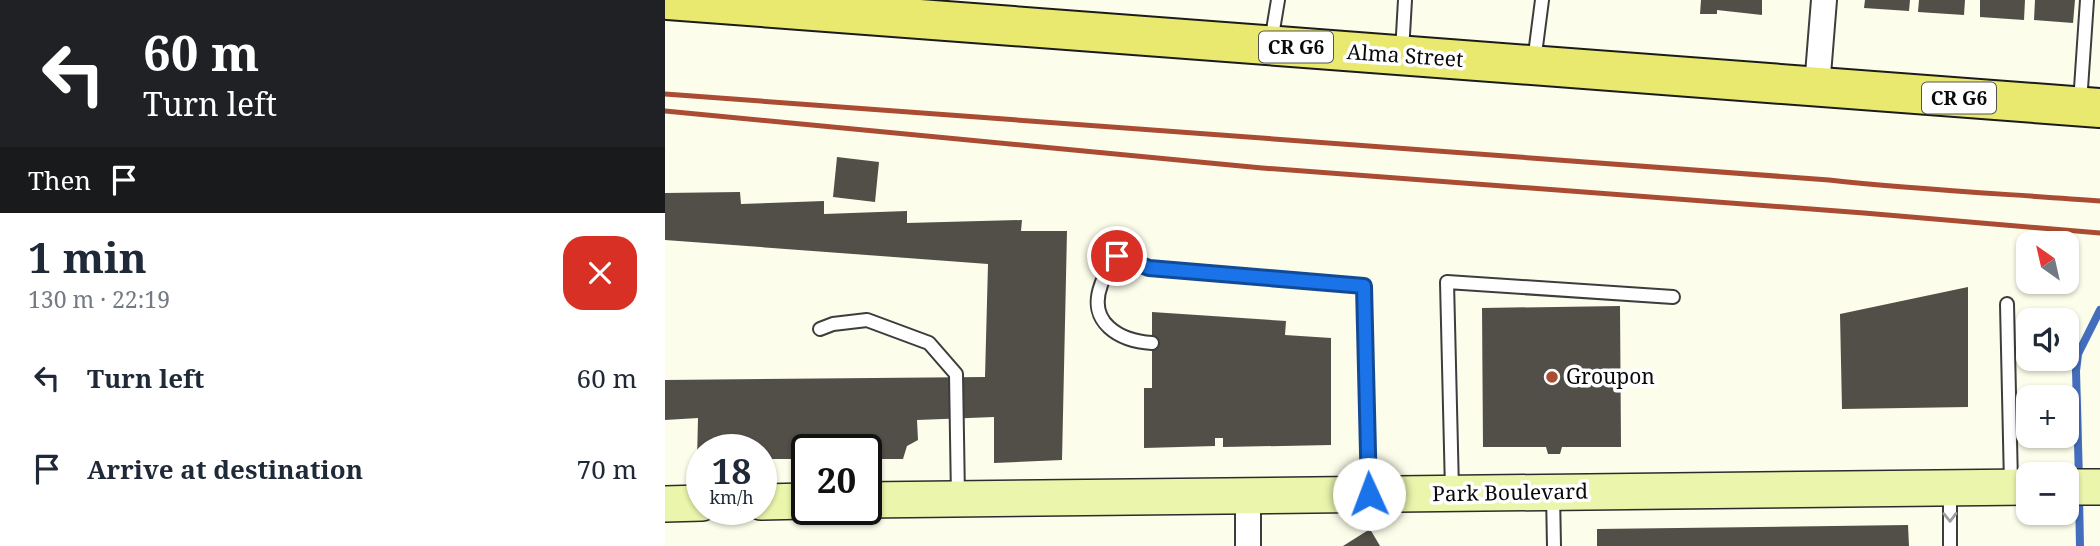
<!DOCTYPE html>
<meta charset="utf-8">
<style>
body{margin:0;font-family:"Noto Serif",serif;background:#f6f6f7;color:#1f2937;height:100vh;display:flex;flex-direction:column;font-size:26px;white-space:nowrap}
*{box-sizing:border-box;margin:0}
p{font-size:23px;color:#747a83}
.icon{flex:none;width:38px;height:38px;fill:none;stroke:currentColor;stroke-width:2;stroke-linecap:round;stroke-linejoin:round}
.map{position:relative;flex:1;overflow:hidden}
.sheet{display:flex;flex-direction:column;background:#fff;width:665px}
.sheet>*{flex:none}
.guide{background:#202124;color:#fff;overflow:hidden}
.needle{width:46px;rotate:326deg}
.buttons{position:absolute;left:1351px;top:231px;display:grid;gap:14px}
.buttons a{display:grid;place-items:center;width:63px;height:63px;border-radius:14px;background:#fff;box-shadow:0 2px 5px #0004;font-size:35px}
.speed{position:absolute;left:21px;top:434px;display:flex;gap:14px;font-size:35px;font-weight:700;text-align:center}
.speed>*{display:grid;place-content:center;width:91px;height:91px;border-radius:50%;background:#fff;box-shadow:0 2px 5px #0004;line-height:1}
.speed small{font-size:18px;font-weight:400}
.speed .limit{border:4px solid #111;border-radius:10px;background:#fff;color:#111}
.pin{position:absolute;display:grid;place-items:center;width:60px;height:60px;color:#fff;margin:-30px;border:4px solid #fff;border-radius:50%;box-shadow:0 2px 7px #0007}
.me{position:absolute;width:77px;margin:-38px;rotate:358deg;stroke-linejoin:round;filter:drop-shadow(0 0 5px #0008)}
.turn{display:flex;align-items:center;gap:24px;height:147px;padding:0 28px;font-size:32px}
.turn .icon{width:91px;height:91px;stroke-width:2.5}
.turn b{display:block;font-size:49px;line-height:60px}
.then{display:flex;align-items:center;height:66px;padding:0 28px;background:#0003;gap:14px;font-size:26px}
.round{display:grid;place-items:center;flex:none;width:74px;height:74px;border-radius:21px;background:#f6f6f7}
.headline{display:flex;align-items:center;justify-content:space-between;height:119px;padding:0 28px}
h1{font-size:42px;font-weight:700;line-height:52px}
ul{padding:0;list-style:none}
li{display:flex;align-items:center;gap:21px;height:91px;padding:0 28px}
li div{flex:1}
li b{display:block;font-size:26px}
li em{font-style:normal}
main{display:flex;flex:1;min-height:0}
.map>svg:first-child{display:block}
</style>
<main>
<section class="sheet">
<div class="guide">
<div class="turn"><svg class="icon" aria-label="left" viewBox="0 0 24 24"><path d="M17 20v-9H6M10 6l-5 5 5 5"/></svg><div><b>60 m</b>Turn left</div></div>
<div class="then">Then<svg class="icon" aria-label="arrive" viewBox="0 0 24 24"><path d="M6 21V4h12l-3 4 3 4H6"/></svg></div>
</div>
<div class="headline"><div><h1>1 min</h1><p>130 m · 22:19</p></div><a class="round" style="background:#d93025;color:#fff"><svg class="icon" aria-label="close" viewBox="0 0 24 24"><path d="M6 6l12 12M18 6L6 18"/></svg></a></div>
<ul>
<li><svg class="icon" aria-label="left" viewBox="0 0 24 24"><path d="M17 20v-9H6M10 6l-5 5 5 5"/></svg><div><b>Turn left</b></div><em>60 m</em></li>
<li><svg class="icon" aria-label="arrive" viewBox="0 0 24 24"><path d="M6 21V4h12l-3 4 3 4H6"/></svg><div><b>Arrive at destination</b></div><em>70 m</em></li>
</ul>
</section>
<div class="map">
<svg width="1435" height="546" viewBox="0 0 1435 546">
<rect width="100%" height="100%" fill="#fcfdea"/>
<g fill="none" stroke-linecap="round" stroke-linejoin="round">
<g stroke="#446ebd" stroke-width="8">
<polyline points="1414,480 1411,371 1413,354 1435,310"/>
<polyline points="1414,496 1415,546"/>
</g>
</g>
<g fill="#524e48">
<polygon points="1036,0 1097,0 1097,15 1052,10 1052,14 1035,14"/>
<polygon points="1200,0 1245,0 1244,11 1199,8"/>
<polygon points="1254,0 1300,0 1299,15 1253,12"/>
<polygon points="1315,0 1360,0 1359,20 1315,17"/>
<polygon points="1370,0 1410,0 1408,23 1369,20"/>
<polygon points="172,157 214,162 210,202 168,197"/>
<polygon points="75,192 76,204 159,201 159,214 242,211 242,223 357,220 356,231 402,231 397,460 329,463 329,417 252,420 253,440 242,446 238,459 201,459 201,450 142,450 142,459 96,459 96,450 37,450 37,460 32,460 33,418 0,420 0,380 320,377 323,264 0,240 0,193"/>
<polygon points="1303,287 1303,407 1177,409 1175,314"/>
<polygon points="955,306 956,447 897,447 895,454 883,454 881,447 818,447 817,308"/>
<polygon points="487,312 621,321 620,335 666,338 666,445 558,447 558,438 550,438 550,446 479,448 479,388 487,388"/>
<polygon points="1243,525 1244,546 932,546 932,529"/>
<polygon points="705,529 715,546 678,546"/>
</g>
<g fill="none" stroke-linecap="round" stroke-linejoin="round">
<g stroke="#3d3d3d" stroke-width="16">
<g id="lane">
<polyline points="606,42 613,0"/>
<polyline points="737,52 740,0"/>
<polyline points="869,62 877,0"/>
<polyline points="1415,103 1422,0"/>
<polyline points="1342,304 1346,484"/>
<polyline points="155,329 168,324 202,320 264,343 291,374 293,498"/>
<path d="M487,343C455,341 422,323 436,285C439,275 447,265 452,256L484,268L699,286L704,494"/>
<polyline points="1285,489 1285,546"/>
<polyline points="787,490 782,282 1008,297"/>
<polyline points="888,493 889,546"/>
</g>
</g>
<g stroke="#3d3d3d" stroke-width="28">
<g id="street">
<polyline points="1152,87 1159,0"/>
<polyline points="583,496 583,546"/>
</g>
</g>
<g stroke="#2c2c2c" stroke-width="38">
<g id="secondary">
<polyline points="1402,487 1435,487"/>
<polyline points="201,500 1363,487"/>
<polyline points="96,502 142,501"/>
<polyline points="0,504 37,503"/>
</g>
</g>
<g stroke="#1b1b1b" stroke-width="42">
<polyline id="primary" points="3,0 1435,108"/>
</g>
<use href="#lane" stroke="#fff" stroke-width="12"/>
<use href="#street" stroke="#fff" stroke-width="24"/>
<use href="#secondary" stroke="#ebf6ac" stroke-width="35"/>
<use href="#primary" stroke="#e8e96e" stroke-width="38"/>
<g stroke="#aa4b33" stroke-width="5">
<path d="M0,94L1164,180C1254,190 1345,194 1435,201"/>
<polyline points="0,111 597,168 1199,213 1435,233"/>
</g>
</g>
<defs><path id="oneway-chevron" d="M-2-3.5L2.5 0L-2 3.5" fill="none" stroke-width="1.6" stroke-linecap="round" stroke-linejoin="round" transform="scale(1.75)"/></defs>
<use stroke="#9d9d9d" href="#oneway-chevron" transform="translate(1285 517) rotate(89)"/>
<g fill="none" stroke-linecap="round" stroke-linejoin="round">
<g stroke="#114b97" stroke-width="18">
<polyline id="route" points="452,256 484,268 699,286 704,494"/>
</g>
<use href="#route" stroke="#1a73e8" stroke-width="12"/>
</g>
<circle fill="#aa4b33" stroke="#fff" stroke-width="2.5" cx="887" cy="377" r="7"/>
<g text-anchor="middle" stroke-width="7" stroke-linejoin="round" paint-order="stroke">
<g fill="#fff" stroke="#545454" stroke-width="2">
<rect x="594" y="31.5" width="74" height="31" rx="5"/>
<rect x="1257" y="82.5" width="74" height="31" rx="5"/>
</g>
<g font-size="19" font-weight="bold" fill="#0a0a0a">
<text x="631" y="54">CR G6</text>
<text x="1294" y="105">CR G6</text>
</g>
<g font-size="21" fill="#0a0a0a" stroke="#fff">
<text transform="translate(740 56) rotate(4)" y="7">Alma Street</text>
<text transform="translate(845 493) rotate(-1)" y="7">Park Boulevard</text>
</g>
<g font-size="21" fill="#0a0a0a" stroke="#fff" text-anchor="start">
<text x="901" y="384">Groupon</text>
</g>
</g>
</svg>
<div class="buttons">
<a><svg class="needle" viewBox="-14 -14 28 28"><path d="M0-13l5 13h-10z" fill="#e53935"/><path d="M0 13l5-13h-10z" fill="#747a83"/></svg></a>
<a><svg class="icon" aria-label="sound" viewBox="0 0 24 24"><path d="M4 9h4l5-4v14l-5-4H4zM17 9q2 3 0 6"/></svg></a>
<a>+</a>
<a>−</a>
</div>
<div class="speed"><div>18<small>km/h</small></div><div class="limit">20</div></div>
<div class="pin" style="left:452px;top:256px;background:#d93025"><svg class="icon" aria-label="arrive" viewBox="0 0 24 24"><path d="M6 21V4h12l-3 4 3 4H6"/></svg></div>
<svg class="me" style="left:704px;top:494px" viewBox="-20 -20 40 40"><circle r="19" fill="#fff"/><path d="M0-13L10 11 0 6-10 11z" fill="#1a73e8"/></svg>
</div>
</main>
